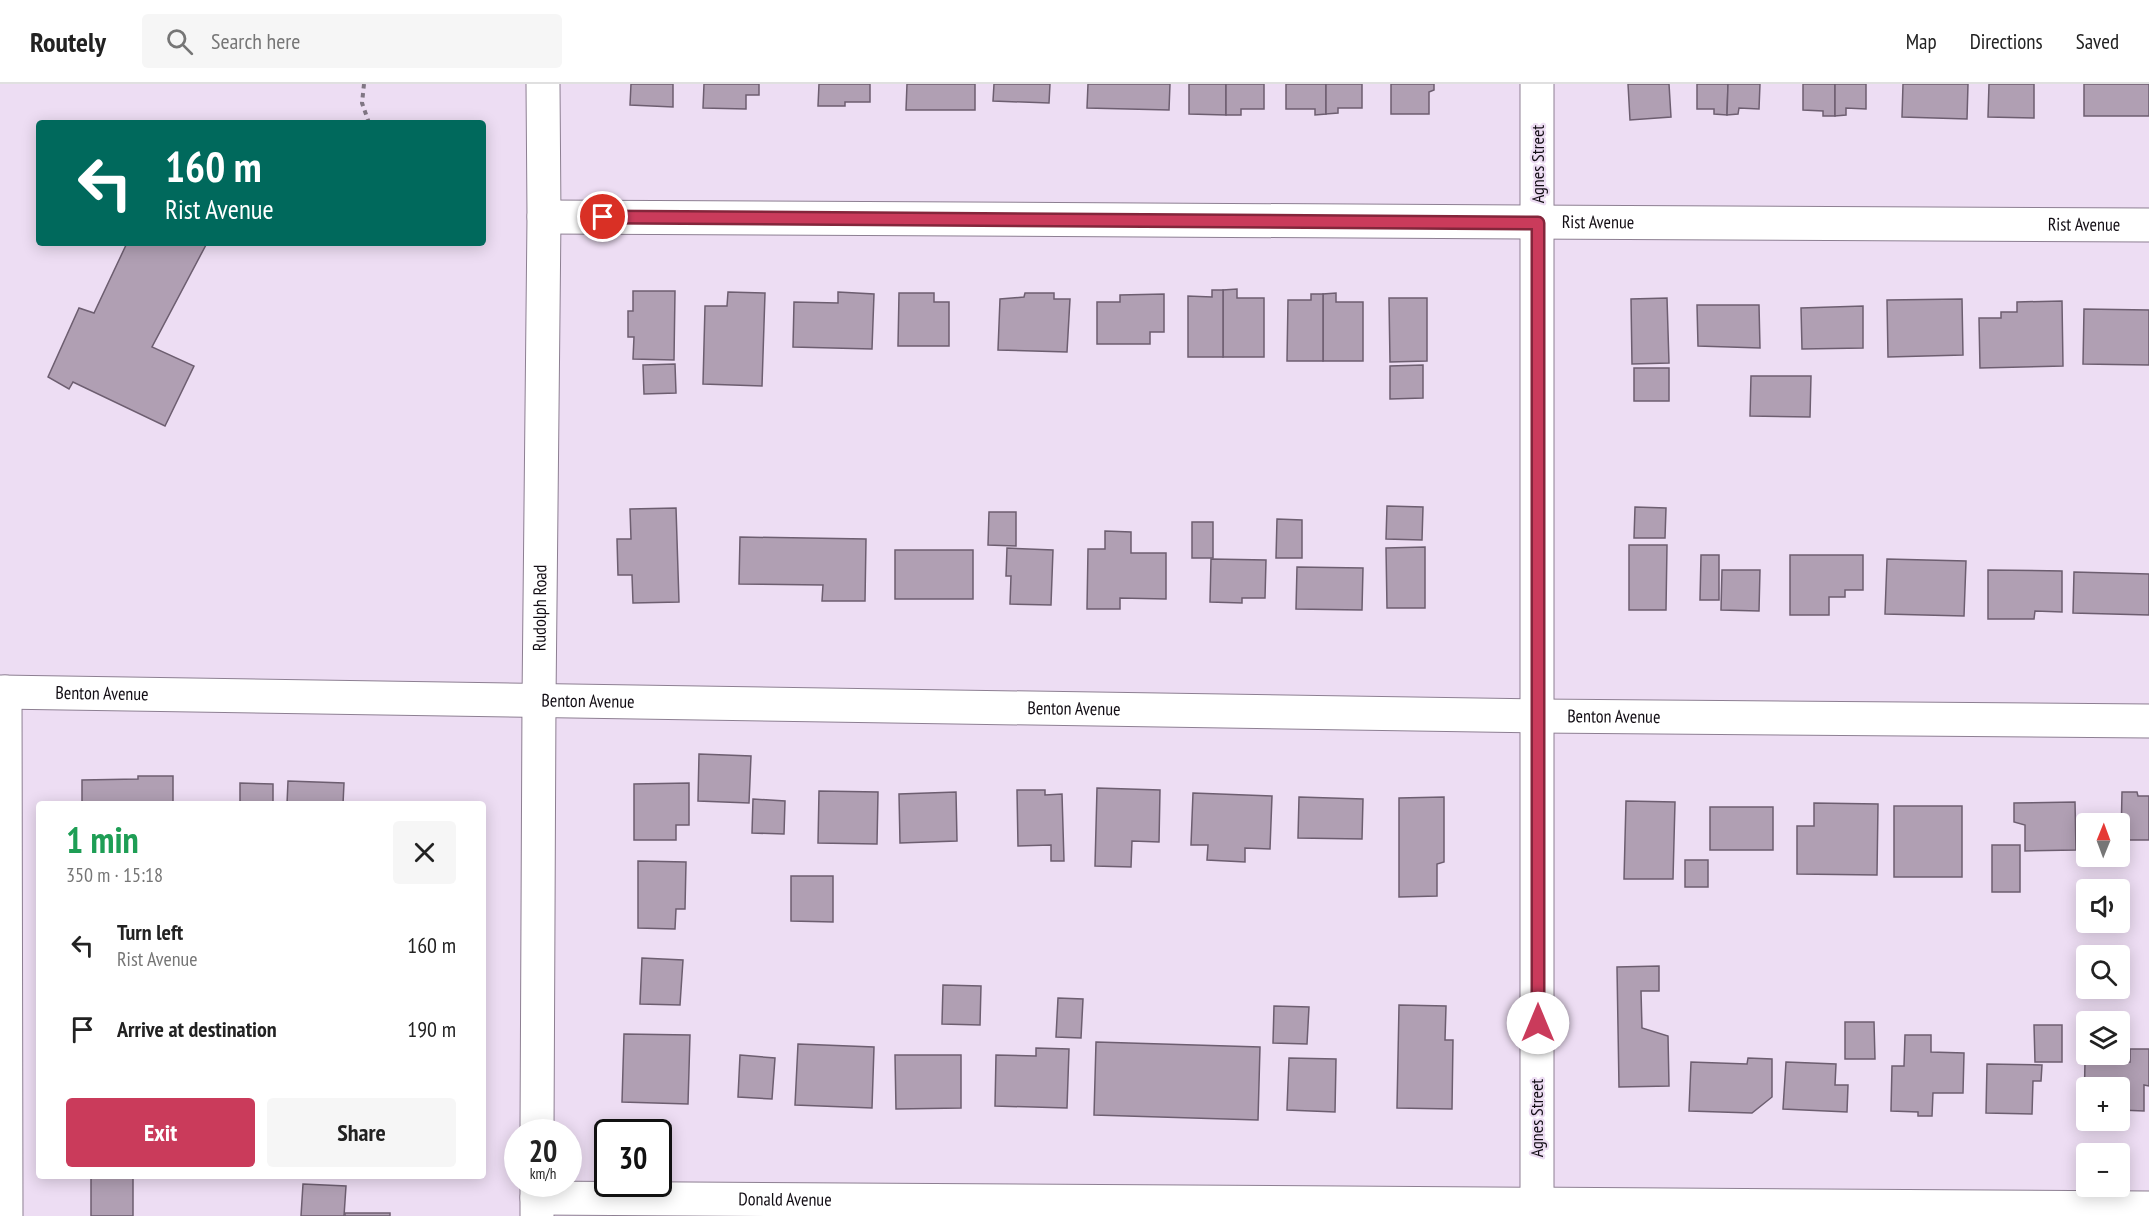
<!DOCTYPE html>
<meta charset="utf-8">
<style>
body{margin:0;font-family:"PT Sans Narrow",sans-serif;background:#f6f6f6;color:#222;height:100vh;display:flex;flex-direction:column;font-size:22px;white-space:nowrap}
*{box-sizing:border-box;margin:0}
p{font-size:20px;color:#767676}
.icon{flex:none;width:33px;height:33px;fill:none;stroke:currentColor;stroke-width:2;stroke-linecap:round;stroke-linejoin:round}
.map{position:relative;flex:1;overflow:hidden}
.sheet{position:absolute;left:36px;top:717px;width:450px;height:378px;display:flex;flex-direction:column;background:#fff;border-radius:6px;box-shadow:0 3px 15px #0003}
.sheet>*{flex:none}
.guide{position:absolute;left:36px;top:36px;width:450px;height:126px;border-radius:6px;box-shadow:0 3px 15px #0003;background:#00695c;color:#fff;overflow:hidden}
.needle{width:39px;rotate:1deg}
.fabs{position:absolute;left:2076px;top:729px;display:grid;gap:12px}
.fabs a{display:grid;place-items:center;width:54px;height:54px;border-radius:6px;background:#fff;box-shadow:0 3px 15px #0003;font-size:30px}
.speed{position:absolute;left:504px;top:1035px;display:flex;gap:12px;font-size:30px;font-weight:700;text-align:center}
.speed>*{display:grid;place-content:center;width:78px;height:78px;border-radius:50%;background:#fff;box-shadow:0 3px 15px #0003;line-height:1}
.speed small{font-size:15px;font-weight:400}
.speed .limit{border:3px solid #111;border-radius:9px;background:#fff;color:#111}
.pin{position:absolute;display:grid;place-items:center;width:51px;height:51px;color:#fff;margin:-26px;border:3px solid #fff;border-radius:50%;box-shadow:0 2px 6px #0007}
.me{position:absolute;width:66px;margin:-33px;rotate:0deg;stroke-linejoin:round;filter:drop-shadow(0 0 4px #0008)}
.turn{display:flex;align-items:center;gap:21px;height:126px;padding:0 30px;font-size:27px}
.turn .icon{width:78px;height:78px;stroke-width:2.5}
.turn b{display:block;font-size:42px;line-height:51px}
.round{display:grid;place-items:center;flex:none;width:63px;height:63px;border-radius:6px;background:#f6f6f6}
.head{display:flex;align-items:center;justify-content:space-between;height:102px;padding:0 30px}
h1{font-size:36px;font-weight:700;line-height:45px;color:#1e9e55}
.cta{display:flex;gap:12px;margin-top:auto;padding:12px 30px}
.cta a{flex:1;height:69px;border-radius:6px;background:#ca3b5b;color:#fff;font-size:24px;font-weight:700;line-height:69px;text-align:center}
.cta a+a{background:#f6f6f6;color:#222}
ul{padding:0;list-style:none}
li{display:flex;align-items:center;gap:18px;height:84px;padding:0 30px}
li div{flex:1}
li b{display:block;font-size:22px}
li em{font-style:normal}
header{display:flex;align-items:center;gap:36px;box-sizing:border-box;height:84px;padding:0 30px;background:#fff;border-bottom:2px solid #e0e0e0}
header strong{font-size:28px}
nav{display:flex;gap:33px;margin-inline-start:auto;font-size:21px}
.search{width:420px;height:54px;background:#f6f6f6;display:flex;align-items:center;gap:15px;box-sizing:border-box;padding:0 21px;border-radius:6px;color:#767676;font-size:22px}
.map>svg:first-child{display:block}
</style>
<header>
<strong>Routely</strong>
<div class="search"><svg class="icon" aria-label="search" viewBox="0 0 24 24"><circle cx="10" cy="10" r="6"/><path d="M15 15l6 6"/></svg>Search here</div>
<nav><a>Map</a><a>Directions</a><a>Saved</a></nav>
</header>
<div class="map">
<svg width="2149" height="1132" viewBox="0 0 2149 1132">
<rect width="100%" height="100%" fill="#edddf3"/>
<g fill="#b09fb3" stroke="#6d5e70" stroke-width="1.5">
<polygon points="631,0 673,0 673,23 630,21"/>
<polygon points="704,0 759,0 759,11 746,11 746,25 703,24"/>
<polygon points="819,0 870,0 870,18 845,18 845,22 818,22"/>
<polygon points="907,0 975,0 975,26 906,26"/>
<polygon points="994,0 1050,0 1049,19 993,17"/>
<polygon points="1088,0 1170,0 1169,26 1087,24"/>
<polygon points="1189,0 1226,0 1226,31 1189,30"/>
<polygon points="1226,0 1264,0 1264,25 1241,25 1241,31 1226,31"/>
<polygon points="1286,0 1326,0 1326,30 1315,31 1315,25 1286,25"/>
<polygon points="1326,0 1362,0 1362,24 1338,24 1338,29 1326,30"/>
<polygon points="1391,0 1434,0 1434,6 1429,8 1429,30 1391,30"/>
<polygon points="1628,0 1669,0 1671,33 1630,36"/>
<polygon points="1697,0 1728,0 1727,31 1714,30 1714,25 1697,25"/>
<polygon points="1728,0 1760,0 1759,25 1739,24 1738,30 1727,31"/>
<polygon points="1803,0 1835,0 1835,32 1823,32 1823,27 1803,26"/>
<polygon points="1835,0 1866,0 1866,25 1846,24 1846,31 1835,32"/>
<polygon points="1903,0 1968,0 1967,35 1902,33"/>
<polygon points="1989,0 2034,0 2034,34 1988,33"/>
<rect x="2084" y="0" width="65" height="32"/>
<polygon points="127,159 207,159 152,263 194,282 165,342 73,298 69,305 48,293 79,224 94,229"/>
<polygon points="1237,205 1237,214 1264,214 1264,273 1223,273 1223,206"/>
<polygon points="1212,206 1223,206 1223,273 1188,273 1188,212 1212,213"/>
<polygon points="633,207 675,207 674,276 633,275 634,253 628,253 628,227 633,227"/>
<polygon points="728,208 765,209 762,302 703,300 705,222 727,222"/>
<polygon points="838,208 874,210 872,265 793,263 794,218 838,219"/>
<polygon points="899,209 934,209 934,218 949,218 949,262 898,262"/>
<polygon points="1025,209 1054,209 1054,215 1070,215 1067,268 998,266 1000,215 1024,213"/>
<polygon points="1336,209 1336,218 1363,218 1363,277 1323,277 1323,210"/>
<polygon points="1164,210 1164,248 1150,248 1150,260 1097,260 1097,218 1120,218 1120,211"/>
<polygon points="1311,210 1323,210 1323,277 1287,277 1288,216 1311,216"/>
<polygon points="1389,214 1427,214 1427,277 1390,278"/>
<polygon points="1667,214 1669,279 1632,280 1631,215"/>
<polygon points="1962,215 1963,271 1888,273 1887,216"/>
<polygon points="2062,217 2063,282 1980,284 1979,234 2001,234 2001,228 2017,228 2017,218"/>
<polygon points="1697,221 1759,221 1760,264 1698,262"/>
<polygon points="1863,222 1863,264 1802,265 1801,224"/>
<polygon points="2084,225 2149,226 2149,281 2083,280"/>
<polygon points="675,280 676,309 644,310 643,281"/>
<polygon points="1423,281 1423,314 1390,315 1390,282"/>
<rect x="1634" y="284" width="35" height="33"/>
<polygon points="1751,292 1811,292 1810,333 1750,332"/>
<polygon points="1387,422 1423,423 1422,456 1386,455"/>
<polygon points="1635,423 1666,424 1665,454 1634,454"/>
<polygon points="676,424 679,518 633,519 632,491 618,491 617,455 631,455 630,425"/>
<polygon points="989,428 1016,428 1016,462 988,461"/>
<polygon points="1277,435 1302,436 1302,474 1276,474"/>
<rect x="1192" y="438" width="21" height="36"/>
<polygon points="1105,447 1131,448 1131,469 1166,469 1166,515 1120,514 1120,525 1087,525 1088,465 1105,465"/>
<polygon points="740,453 866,455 865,517 822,517 823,501 739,500"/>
<polygon points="1629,461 1667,461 1666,526 1629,526"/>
<polygon points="1425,463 1425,524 1387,524 1386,464"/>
<polygon points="1007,464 1053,466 1051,521 1010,520 1011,492 1006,492"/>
<rect x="895" y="466" width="78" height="49"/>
<polygon points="1701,471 1719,471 1719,516 1700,516"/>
<polygon points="1790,471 1863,471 1863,506 1845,506 1845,513 1829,513 1829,531 1790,531"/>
<polygon points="1211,475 1266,476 1265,514 1242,514 1242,519 1210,518"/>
<polygon points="1887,475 1966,477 1964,532 1885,530"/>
<polygon points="1297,483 1363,484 1362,526 1296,525"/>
<polygon points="1722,486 1760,486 1759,527 1721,526"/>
<polygon points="1988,486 2062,487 2062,528 2035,527 2034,535 1988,535"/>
<polygon points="2074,488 2149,490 2149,531 2073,529"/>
<polygon points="699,670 751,672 749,719 698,717"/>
<polygon points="138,692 173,692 173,720 82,720 82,696 138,695"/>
<polygon points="288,697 344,699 343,720 287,720"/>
<polygon points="240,699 273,700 273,720 240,720"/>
<polygon points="689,699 689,741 676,741 676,756 634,756 634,700"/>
<polygon points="1097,704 1160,706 1159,758 1132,757 1131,783 1095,782"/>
<polygon points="1017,706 1045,706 1045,711 1062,710 1064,777 1051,777 1051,761 1018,762"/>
<polygon points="819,707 878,708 877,760 818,759"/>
<polygon points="956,708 957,757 900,759 899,710"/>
<polygon points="2122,708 2137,708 2138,712 2149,712 2149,756 2121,756"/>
<polygon points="1193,709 1272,712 1270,765 1245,764 1245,778 1207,776 1208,761 1191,761"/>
<polygon points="1299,713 1363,715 1362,755 1298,754"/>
<polygon points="1444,713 1444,778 1437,780 1437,812 1399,813 1399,714"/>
<polygon points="753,715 785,717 784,750 752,749"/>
<polygon points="1626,717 1675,718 1673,795 1624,795"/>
<polygon points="2075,718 2076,766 2025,767 2025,741 2014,738 2014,719"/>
<polygon points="1814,719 1878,720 1877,791 1797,790 1797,742 1814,742"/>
<rect x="1894" y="722" width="68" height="71"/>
<rect x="1710" y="723" width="63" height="43"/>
<rect x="1992" y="761" width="28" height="47"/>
<rect x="1685" y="776" width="23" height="27"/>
<polygon points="638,777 686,778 685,825 676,825 675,845 638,844"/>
<polygon points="791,792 833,792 833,838 791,837"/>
<polygon points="642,874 683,876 680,921 640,920"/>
<polygon points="1659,882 1659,907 1641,907 1642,944 1668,952 1669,1002 1619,1003 1617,883"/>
<polygon points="943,901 981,902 980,941 942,940"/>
<polygon points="1058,914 1083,915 1081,954 1056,953"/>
<polygon points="1399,921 1446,922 1445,956 1453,956 1452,1025 1397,1024"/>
<polygon points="1274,922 1309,923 1307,960 1273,959"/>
<polygon points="1845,938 1874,938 1875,975 1845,975"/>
<polygon points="2034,941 2062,941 2062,978 2035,978"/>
<polygon points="624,950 690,951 688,1020 622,1018"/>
<polygon points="1905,951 1931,951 1931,968 1964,969 1963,1009 1933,1009 1932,1032 1918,1032 1918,1028 1891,1027 1892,982 1904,982"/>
<polygon points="1096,958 1260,963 1258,1036 1094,1031"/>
<polygon points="798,960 874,963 872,1024 795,1021"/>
<polygon points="1036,964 1069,965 1067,1024 995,1022 996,971 1036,972"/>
<polygon points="2130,965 2149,965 2149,1002 2144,1001 2144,1027 2120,1026 2120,1004 2086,1004 2086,1026 2084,1026 2085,977 2130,978"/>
<polygon points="740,971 775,974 772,1015 738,1013"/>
<polygon points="895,971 961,971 961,1024 896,1025"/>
<polygon points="1289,974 1336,975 1335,1028 1287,1026"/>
<polygon points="1748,974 1772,975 1772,1013 1752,1029 1689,1027 1691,978 1747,980"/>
<polygon points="1786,978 1836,980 1835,1001 1848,1001 1847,1028 1783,1025"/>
<polygon points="1987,980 2042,981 2041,997 2033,997 2032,1030 1986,1029"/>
<rect x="91" y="1092" width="42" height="40"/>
<polygon points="303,1100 346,1102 344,1132 301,1132"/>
<rect x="345" y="1129" width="45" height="3"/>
</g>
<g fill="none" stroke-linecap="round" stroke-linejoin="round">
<g stroke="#8d7f92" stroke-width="35">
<g id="street">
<path id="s1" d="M544,133L2149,141"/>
<path id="s2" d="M0,608L1538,632L2149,637"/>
<polyline points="5,608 6,1132"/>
<path id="s3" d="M537,1114L2149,1124"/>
<polyline points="1537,1132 1537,0"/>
</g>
</g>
<g stroke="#8d7f92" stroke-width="35">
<g id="secondary">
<path id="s4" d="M537,1048L539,616L544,133L543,0"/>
<polyline points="537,1132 537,1100"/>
</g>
</g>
<polyline stroke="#807684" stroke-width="4" stroke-dasharray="4.5 4.5" stroke-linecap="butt" points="364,0 362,19 369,39"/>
<use href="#street" stroke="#fff" stroke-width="33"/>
<use href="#secondary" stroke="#fff" stroke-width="33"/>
</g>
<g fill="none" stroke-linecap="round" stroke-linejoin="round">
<g stroke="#83263b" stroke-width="15">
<polyline id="route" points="603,133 1538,139 1538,939"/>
</g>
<use href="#route" stroke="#ca3b5b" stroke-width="10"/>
</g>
<g text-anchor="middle" stroke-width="4.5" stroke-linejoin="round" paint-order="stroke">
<g font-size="18" fill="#120d14" stroke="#edddf3">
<text transform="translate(1538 80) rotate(-90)" y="6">Agnes Street</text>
<text dy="6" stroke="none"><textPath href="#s1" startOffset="1054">Rist Avenue</textPath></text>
<text dy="6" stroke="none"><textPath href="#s1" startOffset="1540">Rist Avenue</textPath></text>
<text dy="6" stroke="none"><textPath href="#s4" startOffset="524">Rudolph Road</textPath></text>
<text dy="6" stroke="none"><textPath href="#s2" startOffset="102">Benton Avenue</textPath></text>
<text dy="6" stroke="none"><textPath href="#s2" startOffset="588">Benton Avenue</textPath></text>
<text dy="6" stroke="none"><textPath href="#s2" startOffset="1074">Benton Avenue</textPath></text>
<text dy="6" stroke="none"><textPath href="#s2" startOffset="1614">Benton Avenue</textPath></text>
<text transform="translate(1537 1034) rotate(-90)" y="6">Agnes Street</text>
<text dy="6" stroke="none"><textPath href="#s3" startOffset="248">Donald Avenue</textPath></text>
</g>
</g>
</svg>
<div class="fabs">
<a><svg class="needle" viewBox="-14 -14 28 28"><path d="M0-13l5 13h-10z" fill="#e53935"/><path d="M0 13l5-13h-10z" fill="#767676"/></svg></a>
<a><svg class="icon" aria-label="sound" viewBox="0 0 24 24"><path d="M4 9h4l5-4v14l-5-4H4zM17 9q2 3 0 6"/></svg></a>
<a><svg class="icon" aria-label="search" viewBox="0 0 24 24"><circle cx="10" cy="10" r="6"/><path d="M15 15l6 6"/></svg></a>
<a><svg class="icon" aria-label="layers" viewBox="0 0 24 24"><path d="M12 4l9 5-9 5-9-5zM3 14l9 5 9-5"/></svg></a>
<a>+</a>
<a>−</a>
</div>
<div class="speed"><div>20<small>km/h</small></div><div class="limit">30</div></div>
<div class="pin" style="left:603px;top:133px;background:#d93025"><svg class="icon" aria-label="arrive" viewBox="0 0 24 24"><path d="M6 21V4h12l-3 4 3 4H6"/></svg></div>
<svg class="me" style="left:1538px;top:939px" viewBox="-20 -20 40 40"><circle r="19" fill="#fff"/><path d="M0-13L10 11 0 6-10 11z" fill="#ca3b5b"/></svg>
<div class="guide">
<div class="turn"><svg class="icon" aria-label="left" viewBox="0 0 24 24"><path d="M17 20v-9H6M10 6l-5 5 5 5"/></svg><div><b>160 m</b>Rist Avenue</div></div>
</div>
<section class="sheet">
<div class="head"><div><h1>1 min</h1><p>350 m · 15:18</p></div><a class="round"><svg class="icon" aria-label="close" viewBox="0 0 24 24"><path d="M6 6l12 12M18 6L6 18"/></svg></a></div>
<ul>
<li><svg class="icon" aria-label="left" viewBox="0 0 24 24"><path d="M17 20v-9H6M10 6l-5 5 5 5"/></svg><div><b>Turn left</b><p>Rist Avenue</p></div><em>160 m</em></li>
<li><svg class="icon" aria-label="arrive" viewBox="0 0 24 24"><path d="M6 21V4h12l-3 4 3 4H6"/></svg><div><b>Arrive at destination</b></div><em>190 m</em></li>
</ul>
<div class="cta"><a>Exit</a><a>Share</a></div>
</section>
</div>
